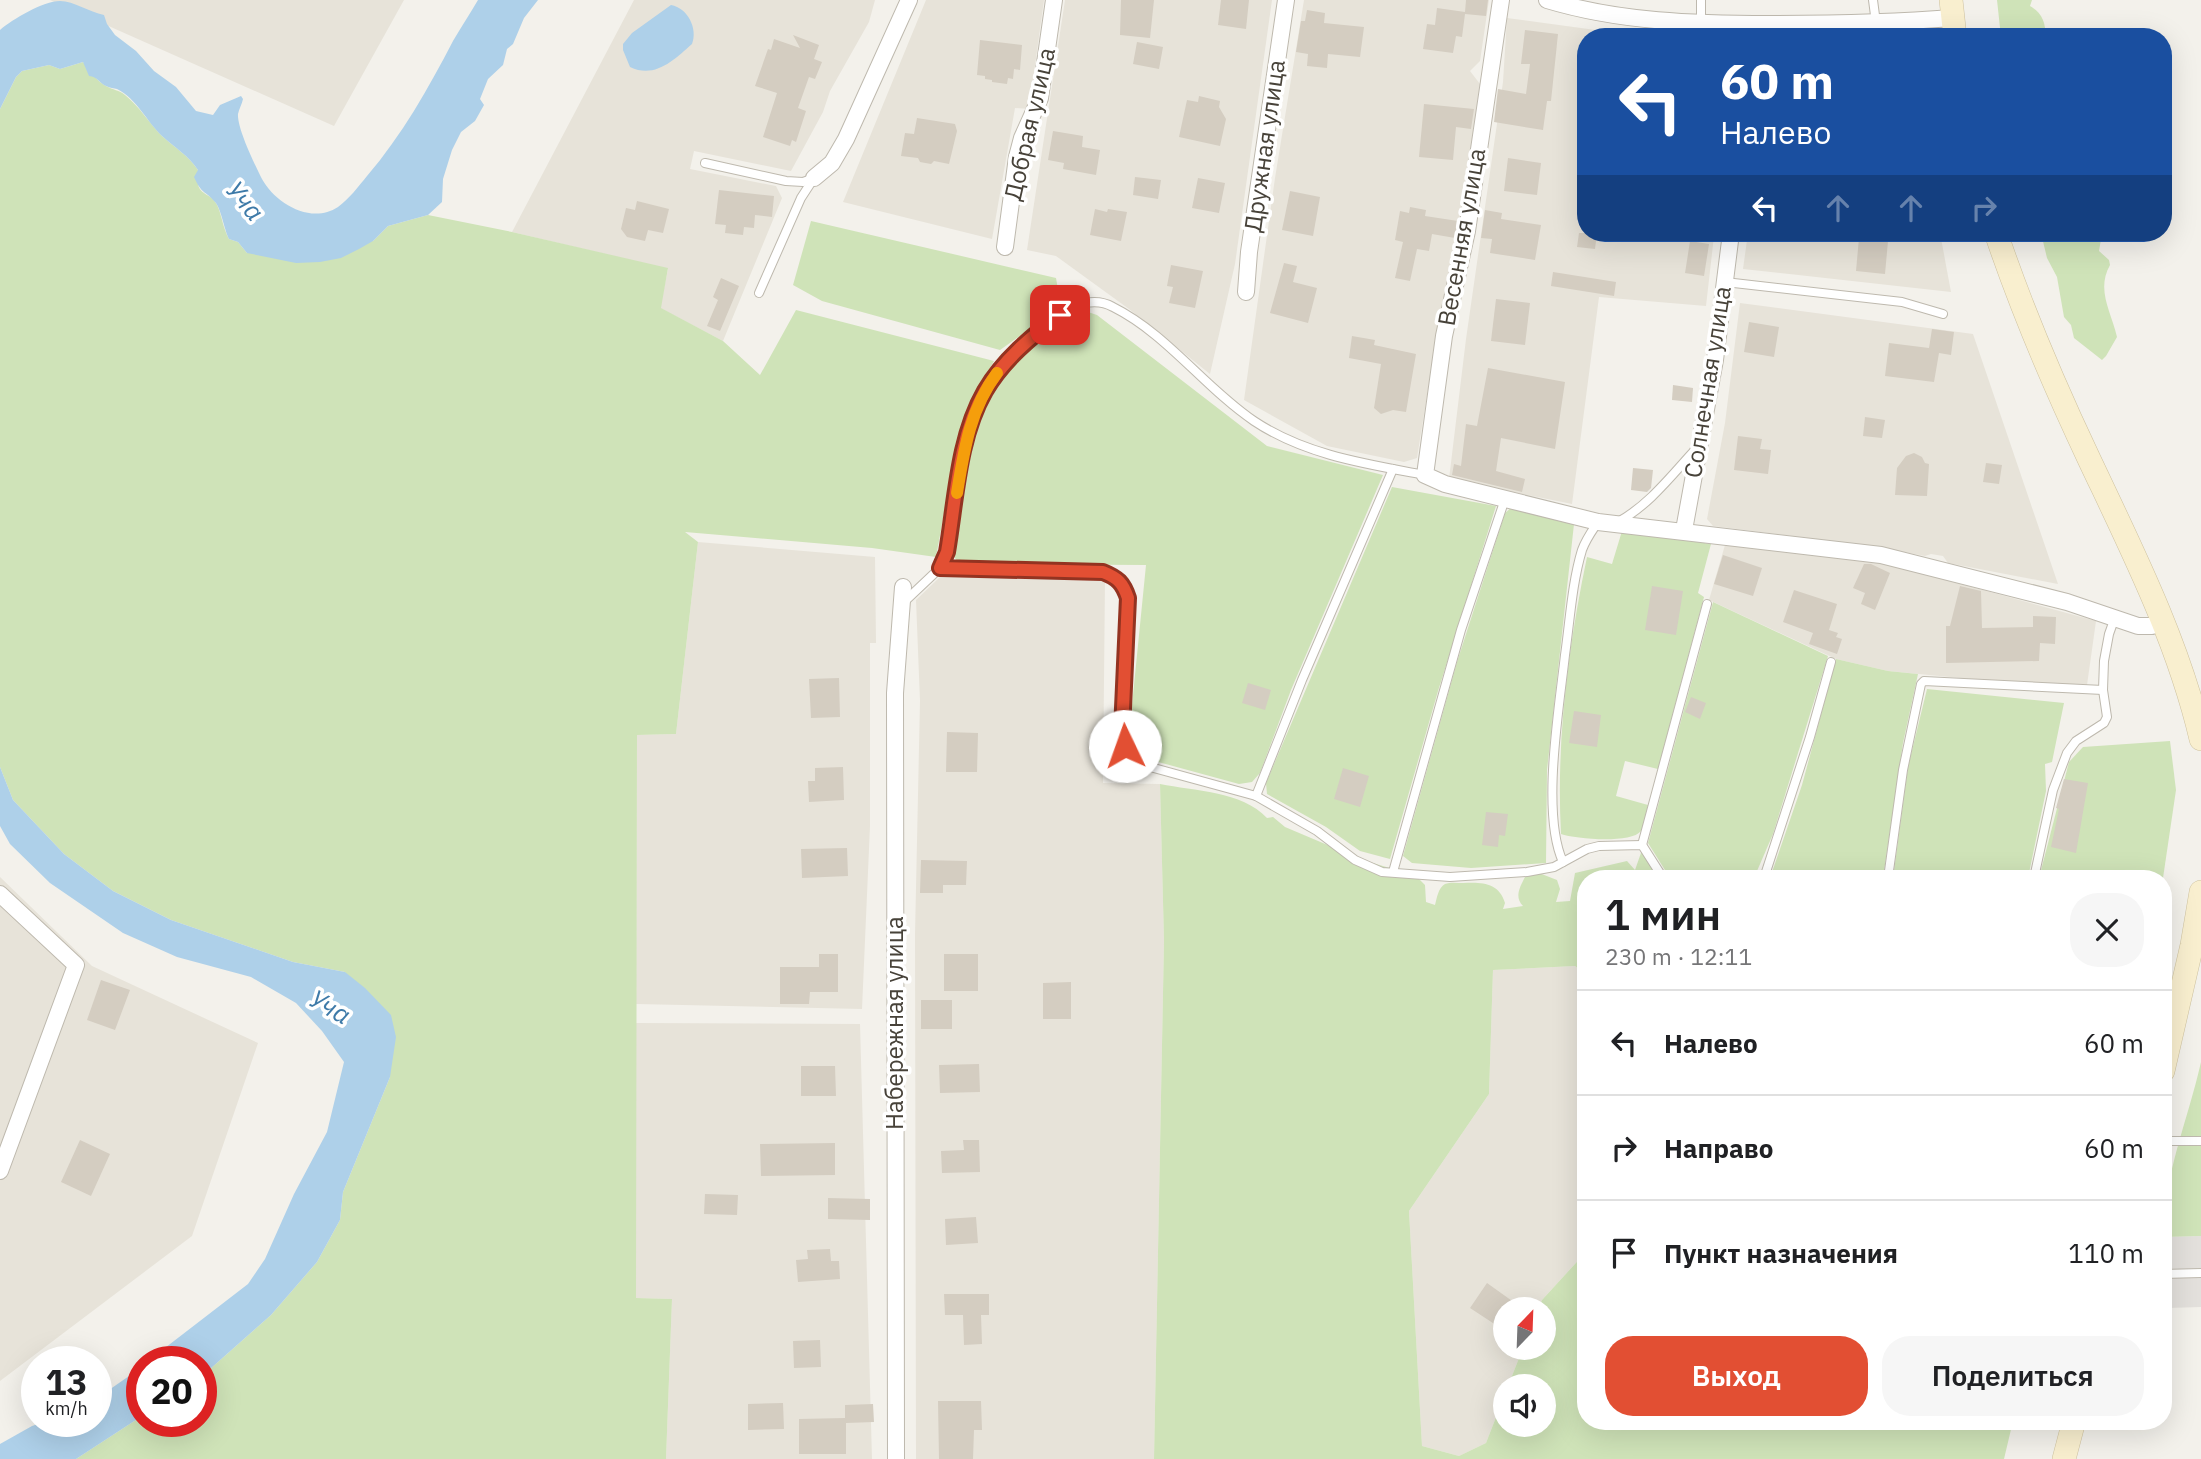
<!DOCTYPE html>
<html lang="ru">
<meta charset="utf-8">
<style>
body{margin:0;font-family:"IBM Plex Sans",sans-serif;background:#f6f6f6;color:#202124;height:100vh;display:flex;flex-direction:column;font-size:26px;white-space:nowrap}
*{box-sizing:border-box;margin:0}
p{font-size:23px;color:#757577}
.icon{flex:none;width:38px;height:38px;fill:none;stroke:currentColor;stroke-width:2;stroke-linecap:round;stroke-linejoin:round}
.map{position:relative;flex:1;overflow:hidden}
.details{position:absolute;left:1577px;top:870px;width:595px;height:560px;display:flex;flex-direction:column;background:#fff;border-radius:28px;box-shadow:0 7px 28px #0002}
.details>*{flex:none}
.guide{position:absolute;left:1577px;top:28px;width:595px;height:214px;border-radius:28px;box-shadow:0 7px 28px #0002;background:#1a4fa0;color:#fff;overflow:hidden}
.needle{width:46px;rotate:23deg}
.buttons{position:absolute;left:1493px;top:1297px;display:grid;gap:14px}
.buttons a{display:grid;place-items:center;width:63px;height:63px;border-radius:50%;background:#fff;box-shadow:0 7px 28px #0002;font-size:35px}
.speed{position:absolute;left:21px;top:1346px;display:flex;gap:14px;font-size:35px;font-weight:700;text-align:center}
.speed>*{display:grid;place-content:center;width:91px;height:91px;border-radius:50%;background:#fff;box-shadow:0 7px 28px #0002;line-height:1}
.speed small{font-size:18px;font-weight:400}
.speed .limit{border:10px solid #d22;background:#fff;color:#111}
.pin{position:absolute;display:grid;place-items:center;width:60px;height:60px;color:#fff;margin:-30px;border-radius:14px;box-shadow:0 4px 10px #0006}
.me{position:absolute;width:77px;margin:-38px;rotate:357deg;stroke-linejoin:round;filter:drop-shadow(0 0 5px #0008)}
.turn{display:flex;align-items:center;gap:24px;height:147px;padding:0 28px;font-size:32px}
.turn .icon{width:91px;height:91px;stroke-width:2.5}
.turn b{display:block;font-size:49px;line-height:60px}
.lanes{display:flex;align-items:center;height:66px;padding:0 28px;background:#0003;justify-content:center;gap:35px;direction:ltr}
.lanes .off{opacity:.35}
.round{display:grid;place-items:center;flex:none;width:74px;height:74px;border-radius:28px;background:#f6f6f6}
.headline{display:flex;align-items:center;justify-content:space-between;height:119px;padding:0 28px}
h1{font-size:42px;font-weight:600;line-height:52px}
.primary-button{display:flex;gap:14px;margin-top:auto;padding:14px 28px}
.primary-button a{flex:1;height:80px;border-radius:28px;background:#e24f33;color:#fff;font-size:28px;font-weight:600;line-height:80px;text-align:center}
.primary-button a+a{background:#f6f6f6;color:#202124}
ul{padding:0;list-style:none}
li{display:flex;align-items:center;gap:21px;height:105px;padding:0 28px;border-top:2px solid #e0e0e0}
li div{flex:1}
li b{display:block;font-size:26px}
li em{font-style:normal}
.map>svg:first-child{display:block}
</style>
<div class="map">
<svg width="2201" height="1459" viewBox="0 0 2201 1459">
<rect width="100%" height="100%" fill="#f3f1eb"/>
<g fill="#e7e3d9">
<polygon points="50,0 404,0 334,126"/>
<polygon points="634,0 875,0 869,22 830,91 823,112 791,171 694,151 690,169 776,186 782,198 723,341 660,308 668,269 512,232"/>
<polygon points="926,0 1044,0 1029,109 1015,108 992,239 843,202"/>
<polygon points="1065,0 1272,0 1235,264 1210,374 1129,309 1056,256 1027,250"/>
<polygon points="1304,0 1489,0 1480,61 1470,71 1480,84 1452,275 1442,301 1417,458 1404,462 1327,446 1244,400 1275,178"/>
<polygon points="1507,18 1647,37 1586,37 1586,233 1709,233 1714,236 1706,306 1599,297 1572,504 1449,479 1466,339 1503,82"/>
<polygon points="1748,233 1940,233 1951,292 1743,269"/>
<polygon points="1740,303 1973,334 2058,584 1948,563 1943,556 1931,554 1925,556 1873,546 1713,526 1707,519 1725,423"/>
<polygon points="698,542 875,557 876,643 870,643 870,826 862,1009 636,1004 637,735 676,734"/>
<polygon points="1725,545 1884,563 2096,621 2087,685 1981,680 1888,671 1836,659 1709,600"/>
<polygon points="940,577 1105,579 1103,783 1160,784 1164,941 1154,1459 916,1459 915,935 920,701 916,600"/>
<polygon points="0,877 92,966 258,1043 192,1236 0,1381"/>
<polygon points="1575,966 1585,974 1585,1253 1542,1300 1538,1309 1505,1309 1505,1348 1523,1348 1508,1386 1505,1386 1505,1394 1486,1443 1459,1456 1422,1446 1409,1211 1489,1094 1493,970"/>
<polygon points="636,1023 860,1024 872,1459 666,1459 672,1299 636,1298"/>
</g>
<polygon fill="#e3e0dc" points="2201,1236 2201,1307 2168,1308 2163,1275 2163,1237"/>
<g fill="#cfe3b8">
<path d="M1997,0H2032L2030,6C2043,14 2045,22 2046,37H2001Z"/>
<path d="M83,62C89,69 97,82 106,86C113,90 119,90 125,95C140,107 149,123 162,136C175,148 188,155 198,170C194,200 211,189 218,207C222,217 223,228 229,239L238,242L247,253L373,241L388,226L428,215L512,232L668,268L661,308L723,341L760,375L796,310L994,361L970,404L958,437L936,557L872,548L685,532L698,542L676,734L637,735L636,1298L672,1299L666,1459H76L142,1416V1421H201V1377L271,1315L317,1262L340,1220L343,1192L390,1077L345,972L293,962L171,920L113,891L64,854L13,800L0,767V109L16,77L22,71L49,65L60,69Z"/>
<polygon points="811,221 1056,278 1061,307 1000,350 822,301 793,285"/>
<path d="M2041,233H2097L2101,239L2099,251L2109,260L2110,265C2096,290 2111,311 2117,337L2106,356L2102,360L2074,338L2071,325L2064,317L2057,277L2047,258Z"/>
<path d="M1079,309L1097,315L1267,446L1383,475L1291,690L1260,773L1252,782L1239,784L1151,760L1141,756L1132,747L1129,735L1146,565L959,564L951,552C961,502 968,422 998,381C1019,352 1051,329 1079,309Z"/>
<polygon points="1392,487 1496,506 1438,691 1390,859 1360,851 1326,827 1267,794 1266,783"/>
<polygon points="1511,508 1574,524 1547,770 1546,863 1471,868 1412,863 1403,856 1457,662 1505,513"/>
<path d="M1622,531L1711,544L1698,593L1704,597L1658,769L1625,761L1616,796L1648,805C1646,812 1645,825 1641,831C1631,844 1575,839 1561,834C1556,741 1568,648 1587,557L1612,564Z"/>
<polygon points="1713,602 1828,656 1773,834 1754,878 1670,878 1648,843"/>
<polygon points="1836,659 1888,671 1918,674 1903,743 1883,878 1770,878 1802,785"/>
<polygon points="1927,689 2064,703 2052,762 2045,764 2046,791 2028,878 1893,878 1908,767"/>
<polygon points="2170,741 2176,790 2163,878 2039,878 2069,762 2083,747"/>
<path d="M1160,784C1194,791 1242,791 1267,818L1273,817L1285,827L1363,860L1416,876L1425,885L1426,902L1435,905C1437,898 1438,888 1445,884C1450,882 1457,883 1463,883C1481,882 1499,882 1505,903L1503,909L1523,906C1514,897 1520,887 1525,877L1539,873L1557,880L1560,889L1556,902L1570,901L1575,873L1627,861L1635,870L1642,850L1662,878H1586L1585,974L1575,966L1493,970L1489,1094L1409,1211L1422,1446L1459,1456L1486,1443L1505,1394V1424H1544V1386H1508L1523,1348H1544V1309H1538L1542,1300L1585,1253L1586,1421H2013L2004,1459H1154L1164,941Z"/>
<path d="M2201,1062V1236L2163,1237C2163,1177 2188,1120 2201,1062Z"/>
</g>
<g fill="#aed0e9">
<path d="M478,0H538L524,18L513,44L507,49L503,65L488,79L480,99L484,105L475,121L461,132L452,150L443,179L442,202L428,215L388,226L373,241L359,249L341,258L320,262L296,263L247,253L238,242L229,239C224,229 221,208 215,202C205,190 202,195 194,177L198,170C188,155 175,148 162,136C147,122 137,99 117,89C114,88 110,88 106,86C99,83 98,77 89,76L83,62L60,69L49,65L22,71L16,77L0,109V30C13,19 43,1 60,1C74,1 89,12 104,15L107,24L115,35L136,51L154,71L176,87L196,111L213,115L220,105L241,96L243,99C242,104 239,109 238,114C237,128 255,165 262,179C275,203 311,225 338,207C349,199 358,187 367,176C402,135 428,89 453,41C461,27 470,14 478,0Z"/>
<path d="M671,5C688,8 698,29 692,44C674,60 655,79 630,67L623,50V44L632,33Z"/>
<polygon points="0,767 13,800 64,854 113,891 171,920 293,962 345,972 365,988 391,1015 396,1037 390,1077 343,1192 340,1220 317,1262 271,1315 201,1377 201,1362 148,1361 248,1284 265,1259 294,1194 327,1132 344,1062 322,1031 296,1003 251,977 177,957 123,933 50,883 10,844 0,826"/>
<polygon points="142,1367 142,1416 76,1459 0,1459 0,1444 32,1426 47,1421 96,1421 96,1399"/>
</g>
<g fill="#d4cdc1">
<polygon points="1121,0 1154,0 1150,38 1120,35"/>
<polygon points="1221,0 1249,0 1246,29 1218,25"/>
<polygon points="1466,0 1488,0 1486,16 1465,14 1462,37 1456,36 1453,53 1423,49 1427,24 1435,25 1437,8 1465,12"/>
<polygon points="1307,10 1325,13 1324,23 1364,27 1360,57 1328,54 1327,68 1307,66 1308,54 1296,52 1301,21 1305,21"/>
<polygon points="1525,30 1558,34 1551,101 1547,101 1543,130 1494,122 1498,89 1526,94 1530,64 1521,64"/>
<polygon points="793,35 819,45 814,59 822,62 815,79 809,77 798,108 806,111 796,142 792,140 790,146 763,137 777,93 755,86 768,49 771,50 774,39 800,48"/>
<polygon points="980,40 1022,45 1020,70 1014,69 1013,79 1008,78 1007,84 992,82 992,80 985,79 985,76 977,75"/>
<polygon points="1137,42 1163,47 1159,69 1133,64"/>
<polygon points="1199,96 1220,101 1219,107 1226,119 1220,146 1179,137 1187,100 1198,102"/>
<polygon points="1424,104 1474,109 1471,129 1456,127 1453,160 1419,157"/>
<polygon points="917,118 955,124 957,131 949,164 934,161 931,164 920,162 918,158 901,156 905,133 914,134"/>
<polygon points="1053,131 1083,136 1082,147 1100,150 1096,175 1063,169 1064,163 1048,160"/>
<polygon points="1508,158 1541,163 1537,195 1504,191"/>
<polygon points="1135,177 1161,180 1158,199 1133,195"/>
<polygon points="1198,178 1225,183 1219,213 1192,208"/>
<polygon points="719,190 774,196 772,217 755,215 754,228 744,227 743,235 725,233 726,225 715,224"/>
<polygon points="1290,191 1320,197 1313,236 1282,230"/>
<polygon points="637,201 669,209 663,233 648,230 645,241 627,237 621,229 626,208 635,210"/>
<polygon points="1410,207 1426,210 1425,216 1458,221 1455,238 1432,234 1429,251 1417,249 1410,281 1395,278 1403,242 1395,240 1400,211 1409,213"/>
<polygon points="1095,209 1107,212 1108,209 1127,212 1121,241 1090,235"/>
<polygon points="1485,210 1502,213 1501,219 1541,225 1535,260 1490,253 1492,239 1481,238"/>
<polygon points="1579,233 1597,233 1595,249 1577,247"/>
<polygon points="1859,238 1888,241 1885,274 1856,271"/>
<polygon points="1690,241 1709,244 1704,276 1685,273"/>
<polygon points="1284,263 1297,266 1293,282 1317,288 1308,323 1270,313"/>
<polygon points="1171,265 1203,271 1195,308 1169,303 1173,287 1167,286"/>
<polygon points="1553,272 1616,282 1614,296 1551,286"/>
<polygon points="721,278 739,286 720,331 707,326 718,300 713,297"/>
<polygon points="1496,299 1530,303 1525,345 1491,341"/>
<polygon points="1749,322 1779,327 1774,357 1744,352"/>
<polygon points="1932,329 1954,332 1951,355 1939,353 1934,382 1885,376 1889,343 1929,348"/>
<polygon points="1352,336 1375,340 1374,345 1416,354 1406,412 1393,410 1381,414 1374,408 1381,364 1349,358"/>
<polygon points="1488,368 1565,382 1555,449 1501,438 1496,471 1525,479 1522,492 1452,475 1454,464 1461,466 1466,424 1477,426"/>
<polygon points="1673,385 1693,388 1692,402 1672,400"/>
<polygon points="1865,417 1885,420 1882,438 1863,436"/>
<polygon points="1738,436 1762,439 1760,449 1771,450 1768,474 1734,470"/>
<polygon points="1914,453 1922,457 1925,463 1929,464 1927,496 1895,495 1897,468 1906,456"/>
<polygon points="1986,463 2002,465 1999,484 1983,482"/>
<polygon points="1633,468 1653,470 1651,488 1647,492 1631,490"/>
<polygon points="1723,555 1762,568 1753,596 1714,584"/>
<polygon points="1864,564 1871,564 1890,573 1875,610 1861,604 1865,593 1853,588"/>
<polygon points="1652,586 1683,591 1676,635 1645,630"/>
<polygon points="1960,586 1981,591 1982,628 2033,627 2033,616 2056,617 2055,644 2040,643 2039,661 1946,663 1946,626 1950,626"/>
<polygon points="1794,590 1837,604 1829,630 1838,633 1836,637 1842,639 1837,654 1809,644 1813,633 1783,622"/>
<polygon points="839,678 840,717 811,718 809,679"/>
<polygon points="1248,683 1271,690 1265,710 1242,703"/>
<polygon points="1691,697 1706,703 1700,719 1685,712"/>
<polygon points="1574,711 1601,715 1597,747 1569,743"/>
<polygon points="947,732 978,733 977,772 946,772"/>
<polygon points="843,767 844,800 809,802 808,781 815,781 815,768"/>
<polygon points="1343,768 1369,776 1360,807 1334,799"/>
<polygon points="2064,779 2088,783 2076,853 2051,847 2059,809 2056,808"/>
<polygon points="1486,812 1508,814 1505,836 1499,835 1498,847 1482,845"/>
<polygon points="847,848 848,876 802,878 801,849"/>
<polygon points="921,860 967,861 966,885 943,885 943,893 920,893"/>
<polygon points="819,954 838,954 838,992 810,992 809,1004 780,1004 780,967 819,967"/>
<rect x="944" y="954" width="34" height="37"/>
<polygon points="101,980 130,990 115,1030 87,1020"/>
<polygon points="1071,982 1071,1019 1043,1019 1043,983"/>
<rect x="921" y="1000" width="31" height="29"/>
<polygon points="979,1064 980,1092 940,1093 939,1065"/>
<polygon points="801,1066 835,1066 836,1096 801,1096"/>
<polygon points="80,1140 110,1154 91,1196 61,1182"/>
<polygon points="963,1140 979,1140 980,1172 942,1173 941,1151 964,1150"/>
<polygon points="835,1143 835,1175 761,1176 760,1144"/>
<polygon points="705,1194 738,1195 737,1215 704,1214"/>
<polygon points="828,1198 870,1199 870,1220 828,1219"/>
<polygon points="976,1217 978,1243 946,1245 945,1219"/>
<polygon points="830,1249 831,1261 839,1261 840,1279 798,1282 796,1260 808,1259 807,1250"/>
<polygon points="1487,1283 1515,1303 1511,1309 1505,1309 1505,1318 1499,1327 1470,1308"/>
<polygon points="944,1294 989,1294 989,1315 981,1315 982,1344 964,1345 963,1315 945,1315"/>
<polygon points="820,1340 821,1367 794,1368 793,1341"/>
<polygon points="938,1401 981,1401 982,1430 974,1430 973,1459 939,1459"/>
<polygon points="783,1403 784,1429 748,1430 748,1404"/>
<polygon points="873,1404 874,1422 846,1423 846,1454 799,1454 799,1419 845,1418 845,1405"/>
</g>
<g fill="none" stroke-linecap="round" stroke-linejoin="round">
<g stroke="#beb9ae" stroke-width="10">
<g id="service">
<polyline points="1873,0 1876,23"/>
<polyline points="1701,23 1701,0"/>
<polyline points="705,163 786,181 803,182 814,178"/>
<polyline points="1725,282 1902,302 1943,314"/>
<polyline points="759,293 801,198 814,178"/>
<path d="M1618,522C1649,505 1671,476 1695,450"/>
<path d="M940,568L1103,572C1118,578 1123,583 1127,598L1122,730C1125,744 1128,754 1139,764L1256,796L1317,831L1355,860L1382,872L1450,877L1527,872L1554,867L1587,849L1599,846L1642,845L1663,878"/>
<path d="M904,602L940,568L947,552C966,447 961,388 1054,319C1071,306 1093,296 1113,307C1167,334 1204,387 1254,421C1305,455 1366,464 1425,475"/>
<polyline points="1256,796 1302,680 1393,469"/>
<polyline points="1642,845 1707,604"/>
<path d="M1563,862C1541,814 1559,709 1565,655C1570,620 1572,583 1582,550C1586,539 1592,531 1598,522"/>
<polyline points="1393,872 1461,630 1505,499"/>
<polyline points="1764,878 1810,737 1831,662"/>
<polyline points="1888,878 1903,770 1921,684 1924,681 2103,690"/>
<polyline points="2034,878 2053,790 2067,753 2076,741 2104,723 2107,717 2103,690 2104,661 2109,634 2114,620"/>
<polyline points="2163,1141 2201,1141"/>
<polyline points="2163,1274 2201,1273"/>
</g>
</g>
<g stroke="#beb9ae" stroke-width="18">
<g id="minor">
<polyline points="1501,0 1467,231 1444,336 1425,475 1445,484 1598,522 1881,555 2067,602 2138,626 2152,626 2163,622"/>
<path d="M1547,0C1620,22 1695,24 1770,24C1831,24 1892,23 1952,18"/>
<polyline points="814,178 832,163 846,139 909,0"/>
<polyline points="1005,247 1017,157 1022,138 1040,98 1054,0"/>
<polyline points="1246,292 1249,252 1286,0"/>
<polyline points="1684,530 1715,360 1731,233"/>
<polyline points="0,894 76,965 0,1171"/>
<polyline points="896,1459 895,693 903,587"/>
</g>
</g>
<g stroke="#cec29f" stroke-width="24">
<g id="secondary">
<polyline points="1951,0 1955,37"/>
<path d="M1996,233C2022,310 2054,385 2089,459C2132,550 2178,641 2201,739"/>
<polyline points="2163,1071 2192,945 2201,892"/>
<polyline points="2064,1459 2074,1421"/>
</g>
</g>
<use href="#service" stroke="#fff" stroke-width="8"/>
<use href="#minor" stroke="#fff" stroke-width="16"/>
<use href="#secondary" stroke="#f9efcf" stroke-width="23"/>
</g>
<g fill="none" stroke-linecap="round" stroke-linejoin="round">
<g stroke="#933321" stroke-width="18">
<path id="route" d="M1060,315C1032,336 1003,360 985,391C958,438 956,499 947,552L940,568L1103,572C1118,578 1123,583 1128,598L1122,730L1125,746"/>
</g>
<use href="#route" stroke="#e24f33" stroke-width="12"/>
<path stroke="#f59e0b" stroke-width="12" d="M957,493C964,450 970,409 997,373"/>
</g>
<g text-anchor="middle" stroke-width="7" stroke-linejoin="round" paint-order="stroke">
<g font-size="24" fill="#474239" stroke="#fff">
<text transform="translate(1030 124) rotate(-77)" y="8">Добрая улица</text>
<text transform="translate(1265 146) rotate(-82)" y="8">Дружная улица</text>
<text transform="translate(1462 237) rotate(-80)" y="8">Весенняя улица</text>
<text transform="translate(1708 382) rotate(-81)" y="8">Солнечная улица</text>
<text transform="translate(895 1023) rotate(-90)" y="8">Набережная улица</text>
</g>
<g font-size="26" font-style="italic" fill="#3e7aa8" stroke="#fff">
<text transform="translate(245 201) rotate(50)" y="9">Уча</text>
<text transform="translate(330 1007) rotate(30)" y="9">Уча</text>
</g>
</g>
</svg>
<div class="buttons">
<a><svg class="needle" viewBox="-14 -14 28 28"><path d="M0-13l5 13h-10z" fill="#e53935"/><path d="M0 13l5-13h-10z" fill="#757577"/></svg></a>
<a><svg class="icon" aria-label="sound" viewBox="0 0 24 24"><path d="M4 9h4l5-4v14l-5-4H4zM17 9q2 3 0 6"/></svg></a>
</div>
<div class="speed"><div>13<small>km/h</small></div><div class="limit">20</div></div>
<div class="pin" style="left:1060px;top:315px;background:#d93025"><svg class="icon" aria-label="arrive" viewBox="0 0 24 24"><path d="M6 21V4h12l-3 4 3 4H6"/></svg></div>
<svg class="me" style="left:1125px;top:746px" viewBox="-20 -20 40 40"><circle r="19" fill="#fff"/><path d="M0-13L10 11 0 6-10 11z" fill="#e24f33"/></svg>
<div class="guide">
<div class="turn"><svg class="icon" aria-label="left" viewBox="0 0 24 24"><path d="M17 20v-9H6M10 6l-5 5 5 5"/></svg><div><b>60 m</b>Налево</div></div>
<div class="lanes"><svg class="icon" aria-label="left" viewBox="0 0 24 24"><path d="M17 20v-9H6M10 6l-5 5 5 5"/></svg><svg class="icon off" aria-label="ahead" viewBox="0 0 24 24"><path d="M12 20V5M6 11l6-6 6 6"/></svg><svg class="icon off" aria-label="ahead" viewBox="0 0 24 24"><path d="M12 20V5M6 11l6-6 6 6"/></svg><svg class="icon off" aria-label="right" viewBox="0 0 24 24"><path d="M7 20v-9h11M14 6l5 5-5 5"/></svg></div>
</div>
<section class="details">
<div class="headline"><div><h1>1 мин</h1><p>230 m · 12:11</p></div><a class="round"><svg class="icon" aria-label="close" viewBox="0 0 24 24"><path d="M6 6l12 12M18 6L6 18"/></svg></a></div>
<ul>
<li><svg class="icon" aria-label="left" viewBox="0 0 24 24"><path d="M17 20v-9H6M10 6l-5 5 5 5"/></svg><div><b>Налево</b></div><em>60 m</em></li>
<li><svg class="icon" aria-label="right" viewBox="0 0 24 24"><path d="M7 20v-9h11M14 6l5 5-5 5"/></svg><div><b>Направо</b></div><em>60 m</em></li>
<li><svg class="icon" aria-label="arrive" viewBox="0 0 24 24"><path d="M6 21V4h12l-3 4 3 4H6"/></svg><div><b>Пункт назначения</b></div><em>110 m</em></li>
</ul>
<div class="primary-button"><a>Выход</a><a>Поделиться</a></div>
</section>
</div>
